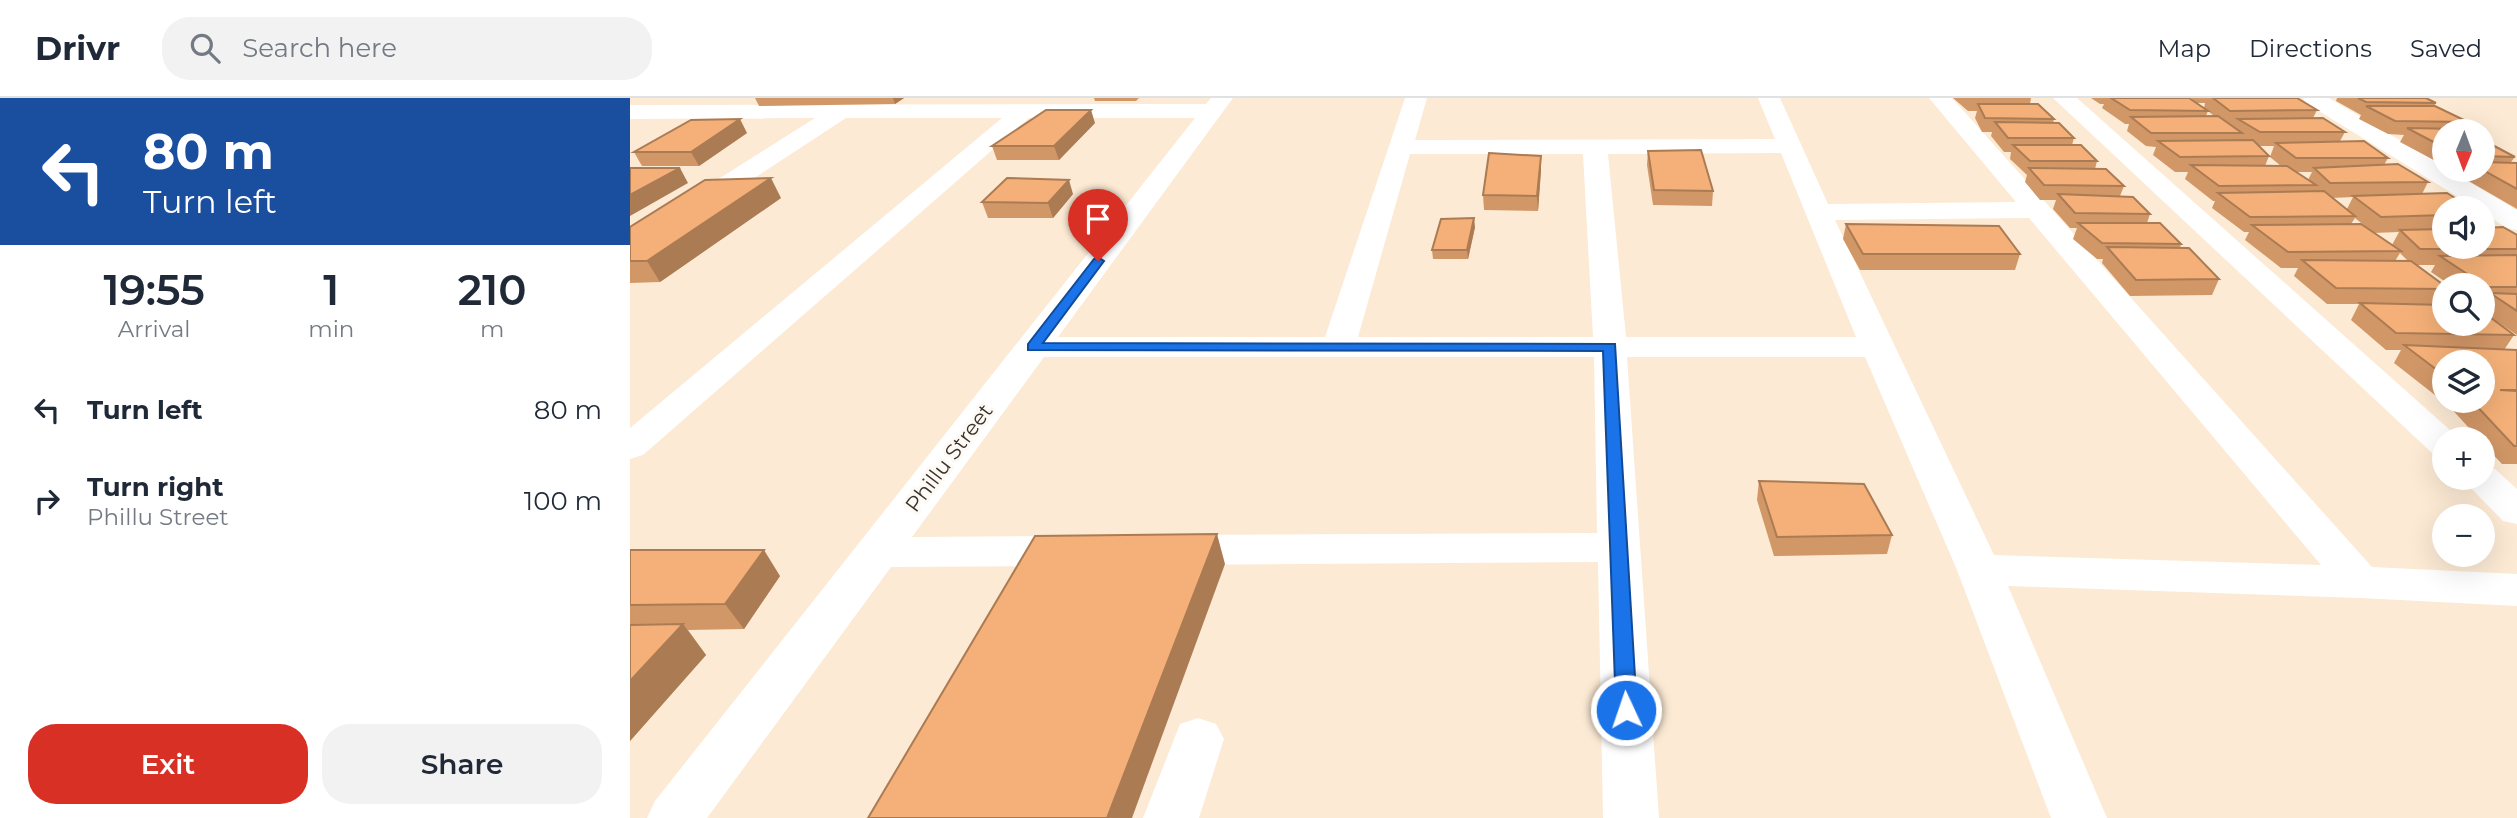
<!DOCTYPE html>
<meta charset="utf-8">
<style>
body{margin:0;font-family:Montserrat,sans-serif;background:#f2f2f3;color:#1f2937;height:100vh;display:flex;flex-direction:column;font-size:26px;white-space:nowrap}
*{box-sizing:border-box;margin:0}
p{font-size:23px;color:#747a83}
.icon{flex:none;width:38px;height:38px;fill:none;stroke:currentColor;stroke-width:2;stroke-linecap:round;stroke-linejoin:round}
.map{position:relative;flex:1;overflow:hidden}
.sheet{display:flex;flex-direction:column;background:#fff;width:630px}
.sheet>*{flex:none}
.top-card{background:#1a4fa0;color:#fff;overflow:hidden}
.needle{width:46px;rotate:181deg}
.controls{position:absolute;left:1802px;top:21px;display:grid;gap:14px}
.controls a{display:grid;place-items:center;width:63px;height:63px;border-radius:50%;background:#fff;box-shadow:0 7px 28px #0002;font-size:35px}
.pin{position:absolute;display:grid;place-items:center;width:60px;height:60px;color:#fff;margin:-72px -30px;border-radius:50% 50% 50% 0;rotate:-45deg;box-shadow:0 0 7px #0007}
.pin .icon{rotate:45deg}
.me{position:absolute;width:77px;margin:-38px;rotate:357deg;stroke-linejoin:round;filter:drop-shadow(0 0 5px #0008)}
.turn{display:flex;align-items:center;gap:24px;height:147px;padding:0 28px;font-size:32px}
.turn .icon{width:91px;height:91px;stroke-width:2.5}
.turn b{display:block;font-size:49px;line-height:60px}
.eta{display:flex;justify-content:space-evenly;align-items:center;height:119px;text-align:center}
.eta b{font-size:42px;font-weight:600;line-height:49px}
.primary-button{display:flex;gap:14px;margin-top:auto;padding:14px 28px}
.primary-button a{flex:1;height:80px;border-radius:28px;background:#d93025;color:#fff;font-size:28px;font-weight:600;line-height:80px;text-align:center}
.primary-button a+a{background:#f2f2f3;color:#1f2937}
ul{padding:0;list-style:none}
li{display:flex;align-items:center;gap:21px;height:91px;padding:0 28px}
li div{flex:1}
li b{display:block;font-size:26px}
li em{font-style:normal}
header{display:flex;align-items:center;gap:42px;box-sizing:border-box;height:98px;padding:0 35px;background:#fff;border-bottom:2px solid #e0e1e3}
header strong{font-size:33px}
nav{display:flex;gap:38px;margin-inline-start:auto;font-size:24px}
.search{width:490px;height:63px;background:#f2f2f3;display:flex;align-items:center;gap:18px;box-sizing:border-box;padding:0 24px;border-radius:28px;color:#747a83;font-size:26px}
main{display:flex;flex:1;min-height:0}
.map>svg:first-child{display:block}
</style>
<header>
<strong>Drivr</strong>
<div class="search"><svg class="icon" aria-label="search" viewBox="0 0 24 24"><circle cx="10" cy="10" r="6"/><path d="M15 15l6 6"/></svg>Search here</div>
<nav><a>Map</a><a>Directions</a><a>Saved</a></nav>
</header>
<main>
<section class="sheet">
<div class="top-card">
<div class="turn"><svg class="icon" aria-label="left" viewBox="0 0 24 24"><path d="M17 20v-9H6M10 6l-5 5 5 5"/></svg><div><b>80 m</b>Turn left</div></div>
</div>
<div class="eta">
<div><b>19:55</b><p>Arrival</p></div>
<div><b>1</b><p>min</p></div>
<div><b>210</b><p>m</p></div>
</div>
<ul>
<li><svg class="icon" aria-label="left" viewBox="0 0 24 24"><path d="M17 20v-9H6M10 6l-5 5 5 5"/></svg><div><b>Turn left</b></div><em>80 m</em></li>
<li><svg class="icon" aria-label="right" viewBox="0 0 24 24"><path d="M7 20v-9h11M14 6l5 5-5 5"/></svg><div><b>Turn right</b><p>Phillu Street</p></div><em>100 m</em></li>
</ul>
<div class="primary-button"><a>Exit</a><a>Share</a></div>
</section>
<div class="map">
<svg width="1887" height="720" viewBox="0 0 1887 720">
<rect width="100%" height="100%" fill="#fcead4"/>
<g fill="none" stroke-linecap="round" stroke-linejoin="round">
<g fill="#fff" fill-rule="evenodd">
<path d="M581,0H603L428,239H695L775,0H797L785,42L1145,41L1128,0H1150L1198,106L1386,104L1299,0H1322L1742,469L1887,476V508L1730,500L1378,488L1477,720H1421L1327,472L1235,259H997L1029,720H973L968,464L540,467L525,462L519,452L525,442L540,437L967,435L964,259H414L282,439L448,438L463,443L469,453L463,463L448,468L261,469L77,720H17L25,703L565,20H399L13,357L0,361V330L372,20H216L10,155L0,158V137L185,20L0,21V7L576,6ZM1151,55L1226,239H996L978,56ZM780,56H953L963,239H728ZM1399,120L1691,467L1364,457L1205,122Z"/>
<polygon points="1423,0 1447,0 1830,341 1815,341 1815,358 1802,355"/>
<polygon points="1673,0 1699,0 1815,69 1815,72 1819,72 1887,112 1887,132 1877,130 1853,115 1853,110 1846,110 1676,5"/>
<polygon points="1853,368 1865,371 1887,391 1887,426 1873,423 1831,380 1853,380"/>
<polygon points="568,620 586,626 594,641 569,720 513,720 550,626"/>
</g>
</g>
<g fill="#d29767" fill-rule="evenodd">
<polygon points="125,0 274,0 265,6 129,8"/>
<polygon points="464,0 509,0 506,3 465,3"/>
<polygon points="1323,0 1401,0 1400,6 1424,21 1423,25 1444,40 1442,47 1467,63 1465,71 1494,88 1490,98 1520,116 1517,125 1551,146 1550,150 1589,181 1582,197 1500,198 1472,165 1473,161 1467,161 1443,141 1447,130 1440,130 1423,111 1426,102 1410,102 1395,84 1397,77 1380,61 1381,54 1374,54 1361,38 1362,34 1352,34 1345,20 1347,13 1338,13"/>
<path d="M1461,0H1559L1574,10L1575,5H1567L1561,0H1667L1687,12L1683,20L1715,34L1710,43L1758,60L1754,67L1798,84L1792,96L1815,110V149L1887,137V237L1857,217L1884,237L1874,252H1887V366H1872L1853,346V341H1849L1819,308L1764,265L1771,252H1756L1721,222L1729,206H1697L1664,178L1668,170H1651L1615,142L1619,134H1614L1582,110L1585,103H1583L1555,81L1558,74H1545L1523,57L1526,49L1516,48L1497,33L1499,26H1495L1472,10L1474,6H1470ZM1578,13L1584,18H1576ZM1629,48H1644L1640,59L1651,68H1635L1639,58ZM1666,74H1682L1678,82ZM1723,99L1717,111L1702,100ZM1725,120L1741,133L1721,126ZM1769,134L1762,147L1743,135ZM1770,155L1778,163H1765ZM1786,167H1805L1801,174L1820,187H1853V226L1809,207L1815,196V188ZM1815,264L1853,303H1815Z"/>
<polygon points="1707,0 1796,0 1806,5 1804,8 1838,24 1833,32 1815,33 1815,68 1770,44 1774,37 1758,36 1729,21 1731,17 1706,3"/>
<polygon points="465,25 429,62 367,62 362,48"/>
<polygon points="117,35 69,68 12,68 4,54"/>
<polygon points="1853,42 1885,59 1881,64 1887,65 1887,111 1830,78 1834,72 1853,72"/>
<polygon points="1018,53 1083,93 1082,108 1023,107 1017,67"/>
<polygon points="911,72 908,113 854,112 853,97"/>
<polygon points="443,96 423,120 358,120 352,104"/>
<polygon points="151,100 30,184 0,185 0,129"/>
<polygon points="1216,126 1390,156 1385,172 1230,172 1213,141"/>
<polygon points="845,129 838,161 803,161 802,152"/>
<polygon points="1129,383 1262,437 1257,456 1144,458 1127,402"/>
<polygon points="0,452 150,478 114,531 58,532 76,557 0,643"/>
</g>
<g fill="#ab7b54">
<polygon points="263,0 274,0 265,6"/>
<polygon points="461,12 465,25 429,62 424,48"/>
<polygon points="110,21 117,35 69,68 61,54"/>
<polygon points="911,58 911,72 908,113 907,98"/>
<polygon points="50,70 58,85 0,118 0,97"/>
<polygon points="141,80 151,100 30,184 17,163"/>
<polygon points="439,82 443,96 423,120 418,105"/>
<polygon points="844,120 845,129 838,161 837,152"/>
<polygon points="587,436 595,466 502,720 477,720"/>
<polygon points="134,452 150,478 114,531 95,506"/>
<polygon points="53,526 76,557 0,643 0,583"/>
</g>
<g fill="#f4b078" stroke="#ab7b54" stroke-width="2">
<polygon points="1481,0 1559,0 1578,13 1500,12"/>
<polygon points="1583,0 1667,0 1687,12 1600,13"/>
<polygon points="1728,0 1796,0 1806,5 1736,4"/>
<polygon points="1348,6 1408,6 1424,21 1355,20"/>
<polygon points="1736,8 1805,8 1838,24 1765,23"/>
<polygon points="416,12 461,12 424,48 362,48"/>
<polygon points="1588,18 1612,35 1521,35 1501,19"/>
<polygon points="1693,20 1715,34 1630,34 1608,21"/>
<polygon points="110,21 61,54 4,54 61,22"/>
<polygon points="1365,24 1429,25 1444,40 1378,40"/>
<polygon points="1777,30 1832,31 1836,33 1815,33 1815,50"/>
<polygon points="1623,42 1639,58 1550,59 1528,43"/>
<polygon points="1853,42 1885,59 1853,58"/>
<polygon points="1734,43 1758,60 1666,60 1646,45"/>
<polygon points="1383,47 1451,47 1467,63 1400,63"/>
<polygon points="1071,52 1083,93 1024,92 1018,53"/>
<polygon points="859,55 911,58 907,98 853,97"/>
<polygon points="1853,64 1887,65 1887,91 1853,72"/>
<polygon points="1768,66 1798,84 1700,85 1684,70"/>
<polygon points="1561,67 1657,68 1686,87 1589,88"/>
<polygon points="0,70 50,70 0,97"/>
<polygon points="1399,70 1476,71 1494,88 1414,87"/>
<polygon points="141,80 17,163 0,163 0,129 75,82"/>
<polygon points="377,80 439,82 418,105 352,104"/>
<polygon points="1694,93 1725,118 1620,119 1588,95"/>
<polygon points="1817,95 1841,110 1815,110 1815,117 1751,119 1723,98"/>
<polygon points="1428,96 1503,99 1520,116 1445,115"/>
<polygon points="844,120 837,152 802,152 811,121"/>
<polygon points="1448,125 1530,125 1551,146 1472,145"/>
<polygon points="1216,126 1369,128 1390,156 1233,156"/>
<polygon points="1731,126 1771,153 1658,154 1622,127"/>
<polygon points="1873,129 1887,137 1887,151 1790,151 1770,132 1815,131 1815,149 1853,149 1853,130"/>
<polygon points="1477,149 1559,150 1589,181 1506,182"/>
<polygon points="1887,157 1887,189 1857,189 1810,158"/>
<polygon points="1672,162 1781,163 1815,188 1815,191 1706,190"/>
<polygon points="1860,195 1887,196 1887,213"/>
<polygon points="1730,205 1815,207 1815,226 1853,226 1853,214 1884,237 1766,235"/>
<polygon points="1774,247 1887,252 1887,292 1870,292 1887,293 1887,348 1884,348 1842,303 1853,303 1853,264 1815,264 1815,278"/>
<polygon points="1129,383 1234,386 1262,437 1147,439"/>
<polygon points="587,436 477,720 238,720 405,438"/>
<polygon points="0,452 134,452 95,506 0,507"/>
<polygon points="53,526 0,583 0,527"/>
</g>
<polygon fill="#1a73e8" stroke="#114b97" stroke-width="2" points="468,159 474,163 413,245 985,246 1007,612 1004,618 996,620 989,618 986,612 973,253 398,252 398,246 464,161"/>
<g text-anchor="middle" stroke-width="6" stroke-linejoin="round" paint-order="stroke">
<g font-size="21" fill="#3a332b" stroke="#fdf9f5">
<text transform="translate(319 360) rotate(-53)" y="7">Phillu Street</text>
</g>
</g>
</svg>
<div class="controls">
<a><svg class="needle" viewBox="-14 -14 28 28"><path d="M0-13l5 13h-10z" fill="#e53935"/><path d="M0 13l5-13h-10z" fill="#747a83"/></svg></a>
<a><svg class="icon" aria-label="sound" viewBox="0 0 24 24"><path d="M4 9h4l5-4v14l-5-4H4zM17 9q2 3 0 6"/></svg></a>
<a><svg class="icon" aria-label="search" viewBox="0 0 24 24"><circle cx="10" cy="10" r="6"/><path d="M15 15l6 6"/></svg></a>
<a><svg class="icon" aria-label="layers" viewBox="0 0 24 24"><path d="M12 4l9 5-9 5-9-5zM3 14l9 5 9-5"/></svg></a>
<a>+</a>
<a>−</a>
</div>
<div class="pin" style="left:468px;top:163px;background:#d93025"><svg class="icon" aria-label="arrive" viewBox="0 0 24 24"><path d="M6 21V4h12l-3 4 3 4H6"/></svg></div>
<svg class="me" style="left:996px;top:612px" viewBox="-20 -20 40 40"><circle r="17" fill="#1a73e8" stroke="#fff" stroke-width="3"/><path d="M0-11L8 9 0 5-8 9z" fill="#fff"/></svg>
</div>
</main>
